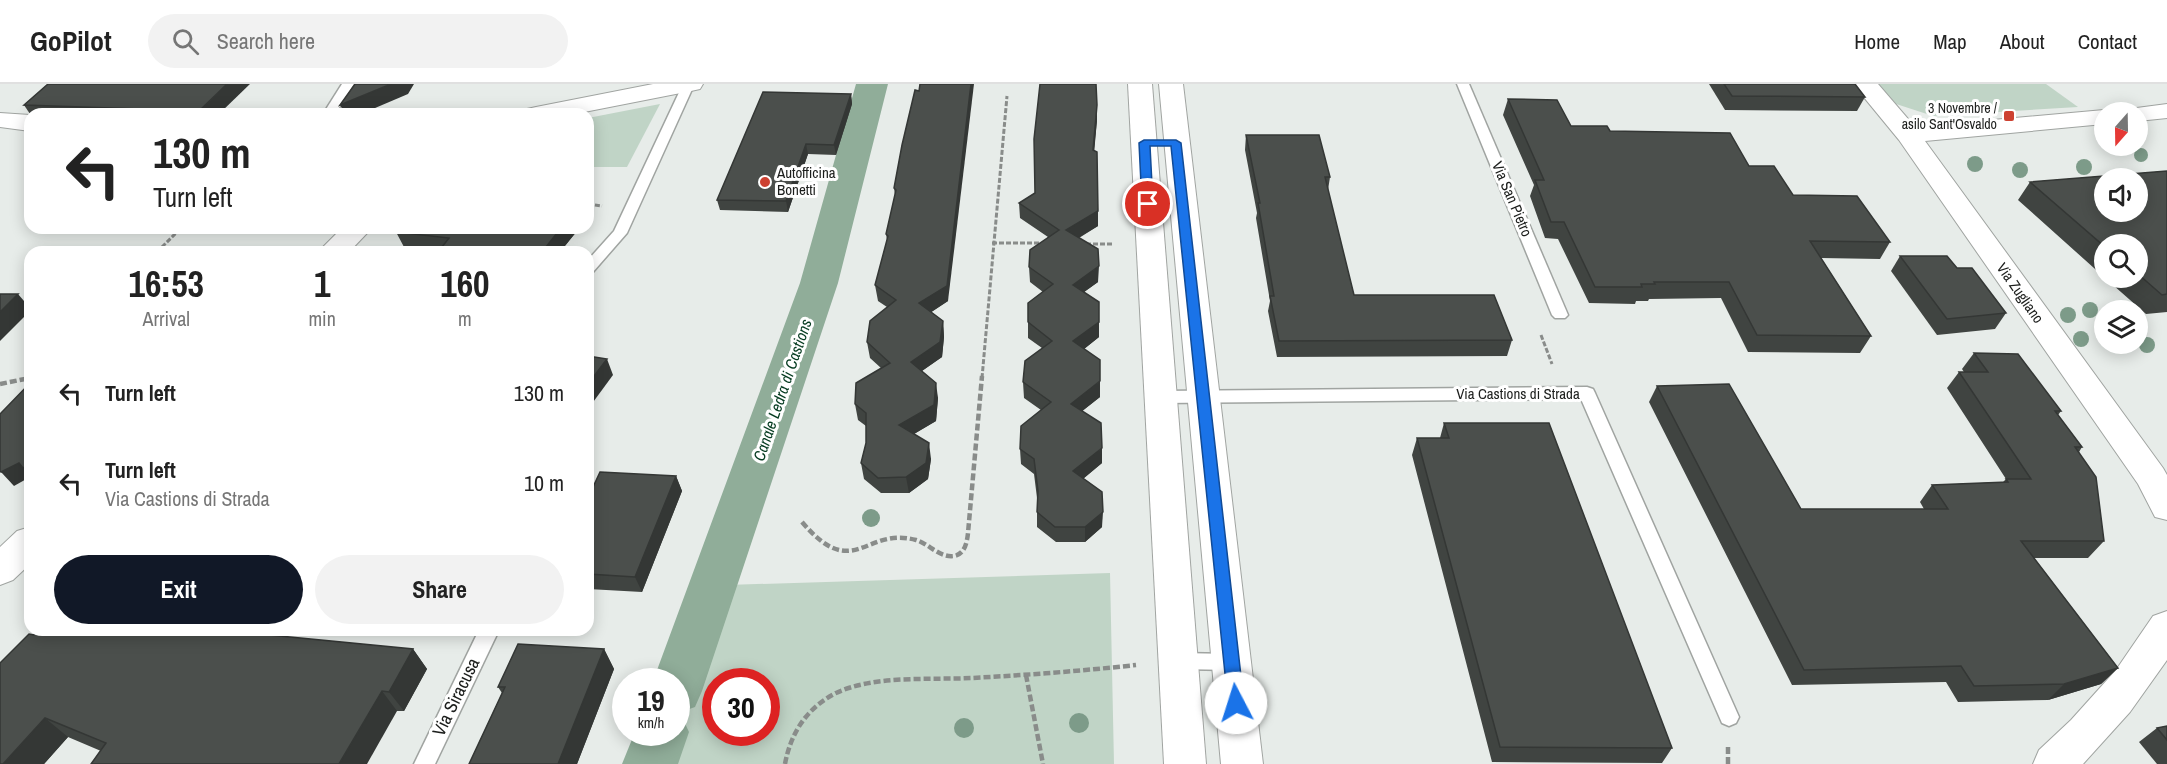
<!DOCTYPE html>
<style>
body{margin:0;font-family:"Archivo Narrow",sans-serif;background:#f2f2f2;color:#222;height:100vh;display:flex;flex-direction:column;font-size:22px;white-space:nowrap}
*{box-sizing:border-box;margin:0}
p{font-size:20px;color:#767676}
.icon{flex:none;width:33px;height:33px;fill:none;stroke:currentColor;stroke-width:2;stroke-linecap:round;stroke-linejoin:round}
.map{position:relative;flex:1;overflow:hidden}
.details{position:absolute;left:24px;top:162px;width:570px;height:390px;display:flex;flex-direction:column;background:#fff;border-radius:18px;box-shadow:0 3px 15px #0003}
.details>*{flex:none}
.banner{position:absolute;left:24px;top:24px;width:570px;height:126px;border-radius:18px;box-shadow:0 3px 15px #0003;background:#fff;color:#222;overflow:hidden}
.needle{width:39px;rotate:200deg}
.tools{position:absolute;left:2094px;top:18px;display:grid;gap:12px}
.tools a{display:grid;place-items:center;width:54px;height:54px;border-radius:50%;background:#fff;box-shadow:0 3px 15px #0003;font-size:30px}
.speed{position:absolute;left:612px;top:584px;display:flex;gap:12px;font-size:30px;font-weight:700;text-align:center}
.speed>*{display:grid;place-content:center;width:78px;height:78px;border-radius:50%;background:#fff;box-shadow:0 3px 15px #0003;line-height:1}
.speed small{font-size:15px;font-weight:400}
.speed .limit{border:9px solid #d22;background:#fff;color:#111}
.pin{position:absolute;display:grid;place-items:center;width:51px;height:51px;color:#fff;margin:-26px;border:3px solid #fff;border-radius:50%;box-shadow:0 2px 6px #0007}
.me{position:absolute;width:66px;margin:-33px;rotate:355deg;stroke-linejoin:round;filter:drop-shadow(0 0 4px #0008)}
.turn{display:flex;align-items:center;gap:21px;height:126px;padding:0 30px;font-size:27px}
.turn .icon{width:78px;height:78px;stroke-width:2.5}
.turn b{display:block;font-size:42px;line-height:51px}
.eta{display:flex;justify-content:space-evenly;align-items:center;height:102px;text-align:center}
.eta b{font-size:36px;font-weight:700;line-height:42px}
.button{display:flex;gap:12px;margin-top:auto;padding:12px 30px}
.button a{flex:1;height:69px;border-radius:36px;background:#111827;color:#fff;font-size:24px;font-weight:700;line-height:69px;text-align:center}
.button a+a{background:#f2f2f2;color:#222}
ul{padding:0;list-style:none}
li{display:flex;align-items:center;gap:18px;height:90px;padding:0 30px}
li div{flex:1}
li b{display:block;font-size:22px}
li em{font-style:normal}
header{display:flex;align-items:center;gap:36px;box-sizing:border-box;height:84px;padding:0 30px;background:#fff;border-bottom:2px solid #e0e0e0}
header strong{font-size:28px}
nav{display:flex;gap:33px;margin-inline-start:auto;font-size:21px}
.search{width:420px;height:54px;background:#f2f2f2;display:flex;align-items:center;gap:15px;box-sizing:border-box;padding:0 21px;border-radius:33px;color:#767676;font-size:22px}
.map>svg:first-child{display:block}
</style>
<header>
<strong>GoPilot</strong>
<div class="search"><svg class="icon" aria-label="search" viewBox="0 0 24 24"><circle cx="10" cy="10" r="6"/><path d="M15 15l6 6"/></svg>Search here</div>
<nav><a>Home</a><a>Map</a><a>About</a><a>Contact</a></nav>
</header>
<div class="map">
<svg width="2167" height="680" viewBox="0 0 2167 680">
<rect width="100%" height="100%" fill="#e7ece9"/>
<g fill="#c0d4c6" fill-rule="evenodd">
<polygon points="1877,0 2046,0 2078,23 1933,32 1890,18"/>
<polygon points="660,20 627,83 588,83 588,34"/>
<path d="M1110,489L1114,680H661L673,648H676L677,638L727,501ZM716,597H766V648H716Z"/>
</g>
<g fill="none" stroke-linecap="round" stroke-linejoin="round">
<polygon fill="#90ad99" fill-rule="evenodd" points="856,0 888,0 838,199 702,607 695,623 678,629 681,631 689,648 678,680 622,680 635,648 676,648 676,597 653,597 800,199"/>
<g stroke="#a0a4a1" stroke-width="3">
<g id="service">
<polygon points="342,0 354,0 335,30 323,30"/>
<polygon points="683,0 694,1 627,149 593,188 588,190 588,176 614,147"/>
<polygon points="1457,0 1469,0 1568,231 1565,234 1555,234 1552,231"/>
<polygon points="1587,303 1593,305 1595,309 1739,633 1736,639 1729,642 1722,639 1581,315 1160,319 1154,317 1152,313 1154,309 1160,307"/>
<polygon points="479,546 499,546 435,680 414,680"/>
<polygon points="1179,569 1232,570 1239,572 1242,578 1239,584 1232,586 1179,585 1172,583 1169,577 1172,571"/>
</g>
</g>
<g stroke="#a0a4a1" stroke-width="2">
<g id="minor">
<polygon points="653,0 703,0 700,5 691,7 574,30 524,30 527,25 536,23"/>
<polygon points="1128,0 1152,0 1206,680 1164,680"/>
<polygon points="1159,0 1183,0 1263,680 1221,680"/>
<polygon points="1853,0 1878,0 1915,43 2104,26 2113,28 2104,28 2104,40 1925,57 2163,384 2167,391 2167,436 2155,433 2138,400 1899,56"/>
<polygon points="2167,20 2167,34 2138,37 2138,28 2127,28 2129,25"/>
<polygon points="0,29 30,31 30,47 0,43"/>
<polygon points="342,144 372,144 349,168 318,168"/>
<polygon points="30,443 30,480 13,496 0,501 0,463 17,447"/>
<polygon points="2167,527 2167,576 2130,628 2083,680 2033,680 2039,666 2071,636 2116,586 2153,532"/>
</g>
</g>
<g stroke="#898c8a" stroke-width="3" stroke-dasharray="5 2" stroke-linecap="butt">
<polyline points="588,120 602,122"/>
<polyline points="992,159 1040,159"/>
<polyline points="1086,160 1114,160"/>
<polyline points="157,168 181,144"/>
<polyline points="1541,251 1552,280"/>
<polyline points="982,294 1007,12"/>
</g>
<g stroke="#898c8a" stroke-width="4.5" stroke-dasharray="7 3" stroke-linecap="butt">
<polyline points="0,300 30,294"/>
<path d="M802,438C854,499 865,442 916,456C929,460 940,474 954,472C965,470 967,458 968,449L982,292"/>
<polyline points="1026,591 1043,680"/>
<polyline points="1728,663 1728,680"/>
<path d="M785,680C791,648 807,624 836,609C874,591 930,596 972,594C1027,591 1081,587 1136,581"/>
</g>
<use href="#service" fill="#fff" fill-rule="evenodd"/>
<use href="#minor" fill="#fff" fill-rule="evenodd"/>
</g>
<g fill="#7d9b89">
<circle cx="2141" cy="71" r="7"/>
<circle cx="1975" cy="80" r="8"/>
<circle cx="2084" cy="83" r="8"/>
<circle cx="2020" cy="86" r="8"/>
<circle cx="2090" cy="226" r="8"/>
<circle cx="2068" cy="231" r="8"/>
<circle cx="2081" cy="255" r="8"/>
<circle cx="2147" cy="261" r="8"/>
<circle cx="871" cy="434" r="9"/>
<circle cx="1079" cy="639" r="10"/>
<circle cx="964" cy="644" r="10"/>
</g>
<g fill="#404441">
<polygon points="48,0 219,30 30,30 24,21"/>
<polygon points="1709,0 1855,0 1865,13 1857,27 1725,26"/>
<polygon points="851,10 852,20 836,71 808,70 788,128 720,126 717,116"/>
<polygon points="1508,15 1571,42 1610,47 1749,82 1793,111 1890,158 1880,175 1821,174 1871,252 1860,269 1748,268 1721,214 1649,215 1648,217 1636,217 1635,220 1589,219 1558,155 1545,154 1530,112 1534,101 1503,31"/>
<polygon points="1097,36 1094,66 1098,127 1098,142 1079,154 1098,198 1084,208 1099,253 1084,265 1100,313 1082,327 1102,379 1083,395 1102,443 1085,458 1056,458 1037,443 1037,414 1034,390 1021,380 1020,365 1041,326 1024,314 1023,298 1042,264 1028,254 1028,238 1043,208 1030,198 1029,183 1048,153 1020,134 1019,119 1035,109"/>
<polygon points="1246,51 1330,93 1328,106 1354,211 1512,256 1507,272 1277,273 1268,227 1270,217 1256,134 1257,129 1245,66"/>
<polygon points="902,61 948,217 931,228 943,237 944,253 942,273 922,287 938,314 936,337 914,350 931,375 928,395 909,409 881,409 864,395 861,379 866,359 866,342 858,336 855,320 881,284 870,274 867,258 887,223 878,217 875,201 887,156 886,150 895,111 894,104"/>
<polygon points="2167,87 2167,228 2146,230 2105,194 2138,194 2138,160 2104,160 2104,193 2018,116 2030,98"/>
<polygon points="577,147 560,168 438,168 439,167 404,163 396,148"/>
<polygon points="1900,172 1957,184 2006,229 1995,245 1937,251 1891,187"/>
<polygon points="1974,269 2061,327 2058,331 2082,363 2079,368 2104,457 2088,474 2034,474 2118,584 2101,600 2048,616 1958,618 1946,598 1792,601 1649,318 1657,302 1801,425 1924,425 1920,418 1932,401 2003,398 2006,395 1947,304 1959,288 1964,288 1962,285"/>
<polygon points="1444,339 1672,664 1662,679 1492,678 1412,371 1417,354 1440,354"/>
<polygon points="676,392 682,407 642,508 588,505 588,414"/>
<polygon points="34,551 413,565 427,585 404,627 397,627 101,667 68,653 44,680"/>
<polygon points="604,565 614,585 577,680 469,680 502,609 498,603"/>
<polygon points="2167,642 2167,680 2157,680 2139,658 2157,644"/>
</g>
<g fill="#343735">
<polygon points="227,0 250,0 219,30 201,30 199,27"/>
<polygon points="391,0 414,0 408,10 361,30 345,30 340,21"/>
<polygon points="971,0 974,0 948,217 921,235 919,219"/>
<polygon points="851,10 852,20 836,71 834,61"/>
<polygon points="1097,21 1097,36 1093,81 1093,66"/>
<polygon points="806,60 808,70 788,128 786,117"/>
<polygon points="1098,127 1098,142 1066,161 1066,146"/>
<polygon points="561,144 576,144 577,147 560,168 542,168"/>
<polygon points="1099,182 1098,198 1073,216 1073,201"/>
<polygon points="18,210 30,224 30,227 0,257 0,228"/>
<polygon points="943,237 944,253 942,273 913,293 911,278"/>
<polygon points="1099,238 1099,253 1074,273 1073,257"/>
<polygon points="607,275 613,291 588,325 588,300"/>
<polygon points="1100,297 1100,313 1071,336 1071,320"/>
<polygon points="936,299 938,314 936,337 902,357 899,341"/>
<polygon points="929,359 931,375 928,395 909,409 906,393"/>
<polygon points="1102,364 1102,379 1073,403 1073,387"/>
<polygon points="19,379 30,380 30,393 14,402 1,388"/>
<polygon points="676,392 682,407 642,508 635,493"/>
<polygon points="1103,428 1102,443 1085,458 1085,443"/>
<polygon points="413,565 427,585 404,627 389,608"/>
<polygon points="604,565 614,585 577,680 558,680"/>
<polygon points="2118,584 2101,600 2048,616 2064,600"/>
<polygon points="382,607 397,627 367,680 339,680"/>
<polygon points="45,634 68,653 44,680 3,680"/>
</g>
<g fill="#4b4f4c" stroke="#343735" stroke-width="1.5" fill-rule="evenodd">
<polygon points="48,0 227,0 199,27 24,21"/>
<polygon points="355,0 391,0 340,21"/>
<polygon points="920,0 971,0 947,202 919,219 943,237 940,258 911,278 936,299 934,321 899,341 929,359 926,379 906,393 878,394 861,379 866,359 866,329 855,320 856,299 890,279 867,258 870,237 896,216 875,201 888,152 886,150 896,106 894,104 902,61 915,6 919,7"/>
<polygon points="1040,0 1096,0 1097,21 1093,66 1097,68 1098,127 1066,146 1098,165 1099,182 1073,201 1099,218 1099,238 1073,257 1100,276 1100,297 1071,320 1101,339 1102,364 1073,387 1102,408 1103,428 1085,443 1055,443 1037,428 1038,407 1034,375 1020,365 1021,342 1051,318 1023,298 1025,277 1052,257 1028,238 1028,219 1053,200 1029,183 1030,166 1059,146 1019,119 1035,109 1034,55"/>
<polygon points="1724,0 1855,0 1865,13 1732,12"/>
<polygon points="763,8 851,10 834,61 806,60 786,117 717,116"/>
<polygon points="1508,15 1557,16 1571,42 1607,42 1610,47 1730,49 1749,82 1774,82 1793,111 1857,112 1890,158 1810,157 1871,252 1757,251 1729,198 1654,198 1655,200 1641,200 1642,203 1595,203 1564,138 1551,138 1535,96 1544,96"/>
<polygon points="1246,51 1319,51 1330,93 1325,93 1354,211 1494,211 1512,256 1279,257 1270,212 1274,212 1258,119 1260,119"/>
<path d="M2167,87V210L2162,211L2138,190V160H2104V162L2030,98ZM2104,94H2138V128H2104Z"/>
<polygon points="400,144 561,144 542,168 529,168 515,166 514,168 438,168 449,154 396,148"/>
<polygon points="1900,172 1947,172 1957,184 1972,184 2006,229 1947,235"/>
<polygon points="0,210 18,210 0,228"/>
<polygon points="1974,269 2018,270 2061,327 2055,327 2082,363 2075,363 2096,393 2104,457 2021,457 2118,584 2064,600 1974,602 1961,582 1804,586 1657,302 1729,300 1801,425 1948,425 1932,401 2008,398 2006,395 2031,395 1959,288 1988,288"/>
<polygon points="588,272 607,275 588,300"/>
<polygon points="30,299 30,380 23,384 19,379 1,388 0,387 0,330"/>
<polygon points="1444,339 1549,339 1672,664 1500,663 1417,354 1449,354"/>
<polygon points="600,388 676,392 635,493 588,490 588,414"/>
<polygon points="38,546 218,546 413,565 389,608 382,607 339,680 91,680 106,659 45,634 3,680 0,680 0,579 29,550 34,551"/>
<polygon points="518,560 604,565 558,680 469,680 505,603 498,603"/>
<polygon points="2167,642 2167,656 2157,644"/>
</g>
<polygon fill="#1a73e8" stroke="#114b97" stroke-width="1.5" points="1144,56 1176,56 1181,59 1244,619 1242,624 1236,626 1230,624 1228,619 1171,62 1150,62 1153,120 1148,123 1142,120 1139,59"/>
<g fill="#cd4131" stroke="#fff" stroke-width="2">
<rect x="2003" y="26" width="12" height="12" rx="3"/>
<circle cx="765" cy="98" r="6"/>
</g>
<g text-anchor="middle" stroke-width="6" stroke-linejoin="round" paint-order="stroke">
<g font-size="14" fill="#1c1e1c" stroke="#fff" text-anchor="end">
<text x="1997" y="29">3 Novembre /<tspan x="1997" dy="16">asilo Sant'Osvaldo</tspan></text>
</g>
<g font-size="15" fill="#1c1e1c" stroke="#fff" text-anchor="start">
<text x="777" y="94">Autofficina<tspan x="777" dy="17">Bonetti</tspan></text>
</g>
<g font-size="15" fill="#1c1e1c" stroke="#fff">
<text transform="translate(1512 115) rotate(67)" y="5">Via San Pietro</text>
<text transform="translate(2020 209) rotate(55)" y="5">Via Zugliano</text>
<text x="1518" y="315">Via Castions di Strada</text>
</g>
<g font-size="16" font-style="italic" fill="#063c21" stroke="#fff">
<text transform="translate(782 306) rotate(-71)" y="6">Canale Ledra di Castions</text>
</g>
<g font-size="18" fill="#1c1e1c" stroke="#fff">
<text transform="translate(456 613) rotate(-64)" y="6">Via Siracusa</text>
</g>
</g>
</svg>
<div class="tools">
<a><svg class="needle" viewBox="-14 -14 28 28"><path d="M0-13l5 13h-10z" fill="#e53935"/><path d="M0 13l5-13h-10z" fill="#767676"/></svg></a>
<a><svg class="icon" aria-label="sound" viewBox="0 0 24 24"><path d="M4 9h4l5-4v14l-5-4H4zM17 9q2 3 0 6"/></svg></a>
<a><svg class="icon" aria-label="search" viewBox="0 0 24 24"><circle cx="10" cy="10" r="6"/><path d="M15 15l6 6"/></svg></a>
<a><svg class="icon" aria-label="layers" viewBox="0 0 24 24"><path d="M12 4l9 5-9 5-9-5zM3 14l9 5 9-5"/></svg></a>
</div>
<div class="speed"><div>19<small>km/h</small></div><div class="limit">30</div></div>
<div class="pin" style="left:1148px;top:120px;background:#d93025"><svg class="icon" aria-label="arrive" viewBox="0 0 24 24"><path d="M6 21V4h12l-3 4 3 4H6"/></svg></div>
<svg class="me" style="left:1236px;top:619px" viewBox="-20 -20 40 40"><circle r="19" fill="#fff"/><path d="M0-13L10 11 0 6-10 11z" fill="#1a73e8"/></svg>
<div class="banner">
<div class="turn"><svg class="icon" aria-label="left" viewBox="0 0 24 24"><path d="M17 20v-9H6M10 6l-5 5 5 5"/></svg><div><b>130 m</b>Turn left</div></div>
</div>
<section class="details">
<div class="eta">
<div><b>16:53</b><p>Arrival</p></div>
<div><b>1</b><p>min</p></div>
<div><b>160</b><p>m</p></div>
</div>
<ul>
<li><svg class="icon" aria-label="left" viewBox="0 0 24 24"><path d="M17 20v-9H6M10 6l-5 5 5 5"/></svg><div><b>Turn left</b></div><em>130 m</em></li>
<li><svg class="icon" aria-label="left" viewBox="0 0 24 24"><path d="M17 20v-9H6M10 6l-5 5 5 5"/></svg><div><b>Turn left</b><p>Via Castions di Strada</p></div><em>10 m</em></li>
</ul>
<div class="button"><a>Exit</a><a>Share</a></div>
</section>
</div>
